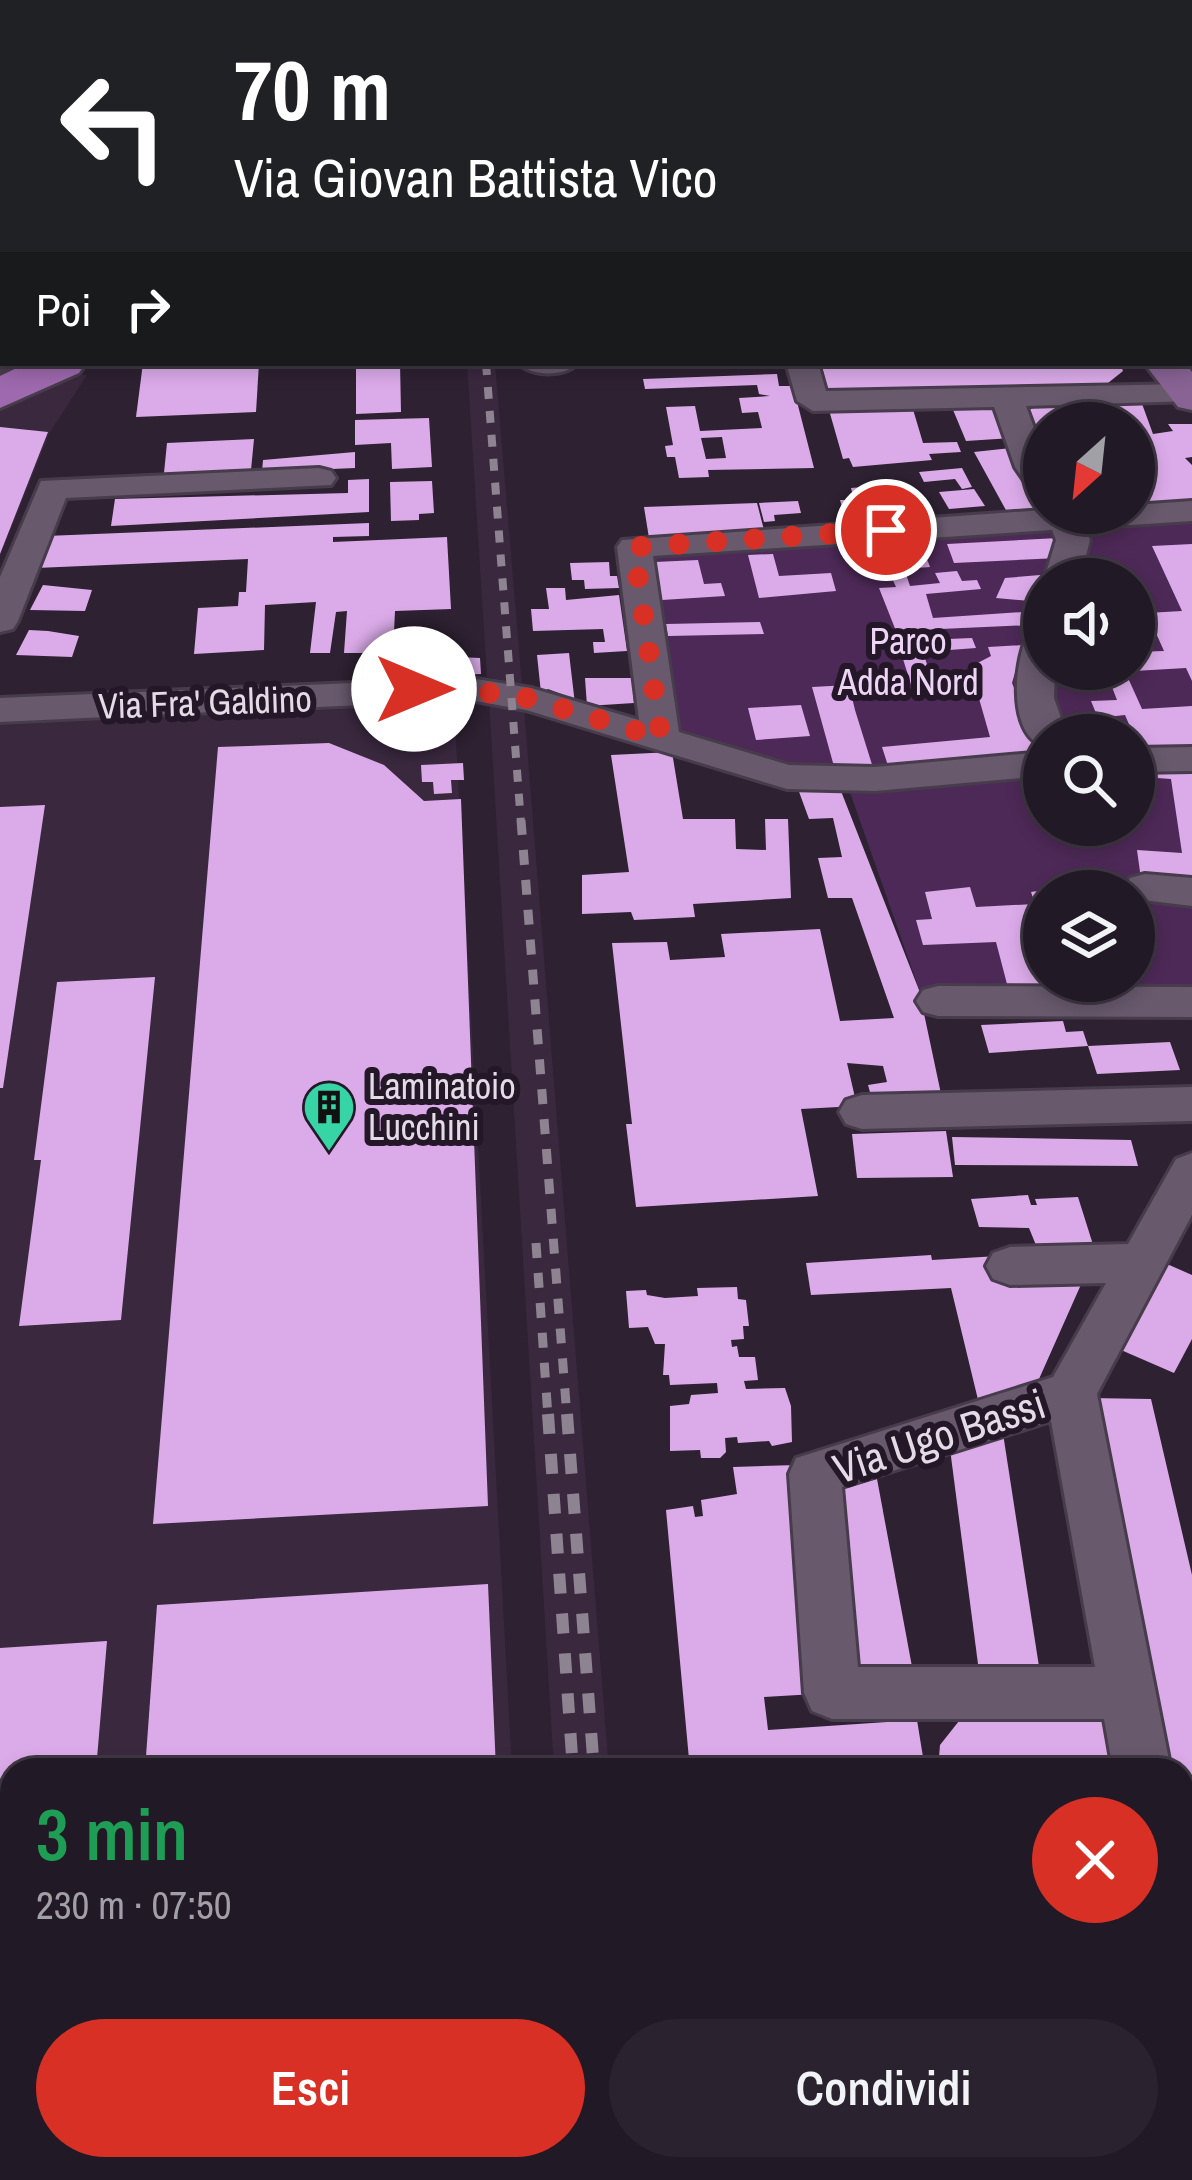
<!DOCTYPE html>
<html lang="it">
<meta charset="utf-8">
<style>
body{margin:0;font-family:"Archivo Narrow",sans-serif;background:#2a222e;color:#f1f3f6;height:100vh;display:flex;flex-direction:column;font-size:45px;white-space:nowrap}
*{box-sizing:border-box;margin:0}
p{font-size:39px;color:#a2a0a7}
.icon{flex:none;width:66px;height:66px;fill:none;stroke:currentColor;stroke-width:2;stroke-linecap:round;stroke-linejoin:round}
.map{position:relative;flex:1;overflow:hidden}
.drawer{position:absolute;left:0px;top:1758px;width:1194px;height:423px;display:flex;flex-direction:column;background:#221926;border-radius:36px 36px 0 0;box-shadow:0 6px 18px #0003,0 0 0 3px #3f3843}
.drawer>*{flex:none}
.hud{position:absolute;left:0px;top:0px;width:1194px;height:366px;box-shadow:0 6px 18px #0003,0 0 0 3px #3f3843;background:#202124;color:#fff;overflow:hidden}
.needle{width:78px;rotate:207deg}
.tools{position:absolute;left:1023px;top:402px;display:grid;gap:24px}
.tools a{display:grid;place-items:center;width:132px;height:132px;border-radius:50%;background:#221926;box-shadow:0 6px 18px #0003,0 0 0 3px #3f3843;font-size:60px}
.pin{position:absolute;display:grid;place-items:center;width:102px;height:102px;color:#fff;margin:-51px;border:6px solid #fff;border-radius:50%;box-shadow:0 3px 12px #0007}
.me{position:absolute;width:132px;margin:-66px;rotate:90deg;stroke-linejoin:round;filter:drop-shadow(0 0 9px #0008)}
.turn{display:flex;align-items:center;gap:42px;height:252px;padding:0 36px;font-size:54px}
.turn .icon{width:156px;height:156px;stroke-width:2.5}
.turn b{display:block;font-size:84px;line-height:102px}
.then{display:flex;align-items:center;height:114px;padding:0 36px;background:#0003;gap:24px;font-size:45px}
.round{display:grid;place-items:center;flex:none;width:126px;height:126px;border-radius:63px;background:#2a222e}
.head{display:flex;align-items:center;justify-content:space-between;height:204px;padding:0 36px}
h1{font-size:72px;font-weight:600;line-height:90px;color:#1e9e55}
.action{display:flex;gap:24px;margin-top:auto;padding:24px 36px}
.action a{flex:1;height:138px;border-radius:72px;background:#d93025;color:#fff;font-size:48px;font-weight:600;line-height:138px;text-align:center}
.action a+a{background:#2a222e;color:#f1f3f6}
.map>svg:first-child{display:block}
</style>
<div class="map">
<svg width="1192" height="2180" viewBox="0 0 1192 2180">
<rect width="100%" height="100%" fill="#2e2132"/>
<g fill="#3a283f">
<polygon points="467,363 495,363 522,685 487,677"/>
<polygon points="72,373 87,375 50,432 0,556 0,404"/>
<polygon points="489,700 524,708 609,1770 554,1770"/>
<polygon points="454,704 512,1770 12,1770 12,2169 533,2169 534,2180 0,2180 0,725"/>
</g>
<path fill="#4d2957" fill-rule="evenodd" d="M1192,507V1000L925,1006L846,781L658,745L622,547ZM1044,579H1134V669H1044ZM1044,735H1134V825H1044ZM1044,891H1134V981H1044Z"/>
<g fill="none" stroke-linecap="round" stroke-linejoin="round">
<rect fill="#794e86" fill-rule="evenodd" x="0" y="109" width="3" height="20"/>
</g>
<g fill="#dbabe9" fill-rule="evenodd">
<polygon points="143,363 259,363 256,412 136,417"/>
<polygon points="356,363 400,363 401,412 356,414"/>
<polygon points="821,363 1120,363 1123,371 1108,383 1093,385 828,392"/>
<path d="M777,374L779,386H793L814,468L708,470L709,477L679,478L675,457H667L665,446L673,445L666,407L695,406L700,431L762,428L758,412L742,413L739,398L770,396L759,394L757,385L645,389L643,379ZM722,437L726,458L706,459L701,438Z"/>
<polygon points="1141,401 1153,434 1173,431 1168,424 1192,424 1192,457 1185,458 1192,465 1192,504 1134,507 1134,423 1073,423 1065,403"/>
<polygon points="996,402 1012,438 966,441 951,405"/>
<polygon points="1055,403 1063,423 1044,423 1044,466 1024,414 1038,404"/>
<polygon points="912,406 923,443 957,442 961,452 929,454 932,460 853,467 849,458 843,459 829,410"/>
<polygon points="429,418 432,467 392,469 391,443 355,445 355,420"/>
<polygon points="0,427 48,432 0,554"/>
<polygon points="254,439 251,470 164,473 167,443"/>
<polygon points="1011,448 1044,506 1044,508 1007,512 974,452"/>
<polygon points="355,452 355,468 262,472 263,460"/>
<polygon points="962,468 972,487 962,489 955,479 924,482 919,472"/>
<polygon points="369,479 369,512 111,526 115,499 348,493 348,480"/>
<polygon points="432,481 434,513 419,514 419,520 391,521 390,482"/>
<polygon points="898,484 904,493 877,495 889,521 846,520 840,500 854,500 851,488"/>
<polygon points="974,489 985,506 949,509 939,492"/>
<polygon points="798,501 801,513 774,515 775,521 764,522 759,503"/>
<polygon points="757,503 764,530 649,538 644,507"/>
<polygon points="369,523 369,536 333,537 333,542 447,537 451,609 395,611 393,653 344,653 347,611 336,612 330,653 310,653 316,602 265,605 264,650 194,654 198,608 238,606 239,592 246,592 248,559 36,568 46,536"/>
<polygon points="1058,538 1058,558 954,563 947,544"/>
<polygon points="1192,544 1192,681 1186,668 1134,671 1134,652 1164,651 1147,613 1182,611 1152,546"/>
<polygon points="922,546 930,567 904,569 896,548"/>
<polygon points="773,554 779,576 831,573 836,591 759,598 748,555"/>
<polygon points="698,560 704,584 721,583 725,596 662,600 655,562"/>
<polygon points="609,562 610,576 617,576 619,588 585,589 584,580 572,580 570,563"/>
<polygon points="957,571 962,581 977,580 981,589 926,594 933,618 1038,611 1032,625 896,631 879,588 896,587 891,576 906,574 910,586 940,583 935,573"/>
<polygon points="1052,574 1044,579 1042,602 996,598 1005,578"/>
<polygon points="43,585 92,590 85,611 30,610"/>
<polygon points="546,588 565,588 566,600 619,595 627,651 594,653 593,642 605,642 603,629 533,631 531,609 549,609"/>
<polygon points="760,622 764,634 668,636 666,624"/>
<polygon points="29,630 48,631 79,636 72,657 16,655"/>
<polygon points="946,635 948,639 972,638 976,648 923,652 935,689 913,691 898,643"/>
<polygon points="1023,645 1012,683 1041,754 890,772 882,747 990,737 970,667 991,656 988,647"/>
<polygon points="569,653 575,704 560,699 564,695 548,689 541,693 537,655"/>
<polygon points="458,657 480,658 481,674 458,675"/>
<polygon points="1078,669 1124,669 1142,709 1192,706 1192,752 1140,750 1125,715 1098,718 1091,701 1117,700 1110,682 1084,683"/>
<polygon points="585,678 632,678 634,703 587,706"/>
<polygon points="849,685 855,710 874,771 835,770 812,687"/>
<polygon points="801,705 810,736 756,740 748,708"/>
<polygon points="329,743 384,765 424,801 461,799 488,1506 153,1524 218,747"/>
<polygon points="672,752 683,819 735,819 736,849 766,850 765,819 788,819 791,898 693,904 695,917 634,920 631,912 582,914 582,875 629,872 611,755"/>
<polygon points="1155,760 1192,763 1192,883 1141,879 1137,850 1182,853 1171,779 1157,778"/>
<polygon points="463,763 464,780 451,780 452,793 434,794 433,782 422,782 421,765"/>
<polygon points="839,786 919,990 944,1108 875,1110 868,1085 887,1082 883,1066 847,1063 857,1106 801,1109 818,1196 636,1207 626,1124 632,1124 612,943 667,942 670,960 706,958 725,957 721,934 820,929 840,1021 894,1018 852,898 828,898 818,858 842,857 833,818 809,819 798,789"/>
<polygon points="45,805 3,1088 0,1088 0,807"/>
<polygon points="970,887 976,907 1035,904 1031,892 1044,890 1044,985 1007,984 996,942 923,945 916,920 932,919 925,892"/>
<polygon points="155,977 121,1320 19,1326 41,1160 34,1160 57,982"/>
<polygon points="1063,1021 1066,1032 1083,1031 1088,1046 989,1053 981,1025"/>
<polygon points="1170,1042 1180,1070 1097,1074 1088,1046"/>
<polygon points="946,1131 953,1177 857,1178 852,1134"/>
<polygon points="952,1137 1131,1140 1138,1166 955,1165"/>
<polygon points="1028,1195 1031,1205 1037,1205 1035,1199 1078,1197 1095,1251 1040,1255 1029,1228 979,1227 971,1199"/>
<polygon points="931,1255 932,1260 998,1256 1087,1271 1035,1388 980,1408 951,1288 811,1295 806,1263"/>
<polygon points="1167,1264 1192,1275 1192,1339 1174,1373 1121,1350"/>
<polygon points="737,1287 738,1299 746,1300 749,1326 743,1326 744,1339 731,1340 732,1347 737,1346 739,1357 755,1357 758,1380 744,1381 746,1389 785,1388 791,1406 792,1442 772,1446 769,1441 738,1443 737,1437 725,1438 726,1452 720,1458 701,1458 700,1450 670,1451 670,1406 689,1404 691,1395 718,1393 717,1383 670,1385 669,1375 663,1375 665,1344 655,1344 648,1327 629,1328 626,1291 646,1290 647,1295 665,1298 698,1296 697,1288"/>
<polygon points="1088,1398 1151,1399 1192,1575 1192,1860 1182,1860 1182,1770 1159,1770"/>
<polygon points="1002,1427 1042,1686 981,1687 950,1449"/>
<polygon points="797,1465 832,1693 764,1697 768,1730 917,1720 923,1757 905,1758 907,1770 690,1770 666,1510 693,1506 695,1517 703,1516 701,1500 737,1494 733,1467"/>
<polygon points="877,1479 916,1688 857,1692 825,1494"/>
<polygon points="488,1584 496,1770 145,1770 157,1605"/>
<polygon points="107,1641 96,1770 12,1770 12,2050 0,2051 0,1648"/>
<polygon points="1105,1718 1115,1770 938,1770 940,1745 959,1721"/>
<polygon points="12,2152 12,2169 63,2169 62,2180 0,2180 0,2153"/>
<polygon points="117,2169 514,2169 515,2180 116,2180"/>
<polygon points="688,2169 758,2169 759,2180 689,2180"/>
</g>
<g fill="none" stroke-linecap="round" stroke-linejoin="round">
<polyline stroke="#493d4d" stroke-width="51" stroke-dasharray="51 26" stroke-linecap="butt" points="0,387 19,363"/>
<g stroke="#473c4b" stroke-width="6">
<g id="minor">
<polygon points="140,0 164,0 165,3 141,3"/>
<polygon points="1026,0 1090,0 1024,3"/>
<rect x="0" y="53" width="3" height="16"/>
<rect x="1191" y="106" width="1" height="16"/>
<rect x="0" y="220" width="3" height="18"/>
<polygon points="3,310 3,331 0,332 0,311"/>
<rect x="1191" y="321" width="1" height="18"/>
<polygon points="0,347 3,363 14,363 0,369"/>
<path d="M519,363H578C565,377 532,377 519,363Z"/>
<polygon points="786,363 818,363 826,391 1187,384 1192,385 1192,401 1026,406 1044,455 1044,495 1032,492 1015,467 994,407 813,411 797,401"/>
<polygon points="319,468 331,471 336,478 331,485 66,498 18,621 13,629 0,632 0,577 41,481"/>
<polygon points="1192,501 1192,521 1085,528 1090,540 1080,579 1044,579 1056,540 1052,530 653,556 679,732 789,765 875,767 1044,752 1044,776 875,791 787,789 526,710 470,700 0,722 0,698 470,678 531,688 639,720 617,547 622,540 1044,510 1134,513 1134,505"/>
<path d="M1044,626V669H1055L1054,698L1067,735H1044V746C1006,735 1014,655 1031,629Z"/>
<polygon points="1192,747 1192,771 1134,772 1134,748"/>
<polygon points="1145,874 1192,878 1192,906 1134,899 1134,891 1124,888 1130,878"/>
<polygon points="938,986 1192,987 1192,1017 938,1016 923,1012 916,1001 923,990"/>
<polygon points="1192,1087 1192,1121 862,1129 846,1124 839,1112 846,1100 862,1095"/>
<path d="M1192,1153V1215L1097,1394L1171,1770H1113L1104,1719H832L812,1711L804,1693L789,1474L796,1458L1053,1377L1106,1283L1010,1285L993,1279L986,1266L993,1253L1010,1247L1128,1244L1176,1159ZM1051,1421L1095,1667H858L842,1487Z"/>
<polygon points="1182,1931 1192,1935 1192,2019 1182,2015"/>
<polygon points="1019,2169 1085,2169 1081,2180 1015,2180"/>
</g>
</g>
<g stroke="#473c4b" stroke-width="6">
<g id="major">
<polygon points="792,0 823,0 825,3 794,3"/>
<polygon points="1144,363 1185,363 1192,372 1192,410 1178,407"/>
</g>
</g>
<g stroke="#473c4b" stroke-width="6">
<g id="highway">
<polygon points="458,0 499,0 456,3"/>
<polygon points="27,363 86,363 79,373 0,408 0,376"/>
</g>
</g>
<use href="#minor" fill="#68596d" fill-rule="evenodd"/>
<use href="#major" fill="#886394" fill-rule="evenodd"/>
<use href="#highway" fill="#9e69ae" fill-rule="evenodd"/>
<polyline stroke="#8e8391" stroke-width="8" stroke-dasharray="12 12" stroke-linecap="butt" points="486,363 521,823"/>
<g stroke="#8e8391" stroke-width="9" stroke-dasharray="15 15" stroke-linecap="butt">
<polyline points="521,820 567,1417"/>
<polyline points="536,1243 548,1417"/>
</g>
<g stroke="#8e8391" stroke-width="12" stroke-dasharray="20 20" stroke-linecap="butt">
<polyline points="548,1414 573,1770"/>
<polyline points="567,1414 594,1770"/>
<polyline points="1182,2116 1192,2097"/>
<polyline points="600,2169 601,2180"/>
<polyline points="624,2169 625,2180"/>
<polyline points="1153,2180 1158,2169"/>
</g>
</g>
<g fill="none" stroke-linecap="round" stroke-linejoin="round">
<polyline stroke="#d93025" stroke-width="21" stroke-dasharray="0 37.8" points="414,689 513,694 661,738 634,547 886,530"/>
</g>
<defs>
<g id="building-pin" transform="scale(2.7)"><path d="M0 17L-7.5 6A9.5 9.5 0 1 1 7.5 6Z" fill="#37d4a6" stroke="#241728"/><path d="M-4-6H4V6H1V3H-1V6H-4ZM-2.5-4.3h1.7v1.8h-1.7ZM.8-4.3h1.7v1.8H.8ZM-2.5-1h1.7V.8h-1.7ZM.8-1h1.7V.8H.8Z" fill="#111"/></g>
</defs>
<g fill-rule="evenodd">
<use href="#building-pin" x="329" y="1107"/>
</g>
<g text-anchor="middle" stroke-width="12" stroke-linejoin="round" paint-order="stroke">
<g font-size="36" fill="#eed5f6" stroke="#241728">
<text x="908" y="654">Parco<tspan x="908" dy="41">Adda Nord</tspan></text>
</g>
<g font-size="36" fill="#e4dbe7" stroke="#241728">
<text transform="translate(205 702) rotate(-2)" y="13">Via Fra' Galdino</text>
</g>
<g font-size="36" fill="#e4dbe7" stroke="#241728" text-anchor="start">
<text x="368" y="1099">Laminatoio<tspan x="368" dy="41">Lucchini</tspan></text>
</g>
<g font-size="42" fill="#e4dbe7" stroke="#241728">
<text transform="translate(939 1436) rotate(-18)" y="15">Via Ugo Bassi</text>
</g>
</g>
</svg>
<div class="tools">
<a><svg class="needle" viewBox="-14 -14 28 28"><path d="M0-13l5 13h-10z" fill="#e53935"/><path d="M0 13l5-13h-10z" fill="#a2a0a7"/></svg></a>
<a><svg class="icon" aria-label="sound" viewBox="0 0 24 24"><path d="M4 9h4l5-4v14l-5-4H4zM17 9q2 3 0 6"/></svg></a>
<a><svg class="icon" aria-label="search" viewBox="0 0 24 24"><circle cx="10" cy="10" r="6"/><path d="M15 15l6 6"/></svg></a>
<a><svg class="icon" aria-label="layers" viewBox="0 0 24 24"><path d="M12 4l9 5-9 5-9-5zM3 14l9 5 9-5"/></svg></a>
</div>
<div class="pin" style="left:886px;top:530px;background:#d93025"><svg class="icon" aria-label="arrive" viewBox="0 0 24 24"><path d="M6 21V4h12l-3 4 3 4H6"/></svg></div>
<svg class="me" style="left:414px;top:689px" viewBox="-20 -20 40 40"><circle r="19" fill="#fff"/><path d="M0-13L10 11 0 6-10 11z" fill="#d93025"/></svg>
<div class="hud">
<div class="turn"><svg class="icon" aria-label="left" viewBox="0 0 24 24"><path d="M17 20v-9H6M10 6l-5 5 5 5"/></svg><div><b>70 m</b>Via Giovan Battista Vico</div></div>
<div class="then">Poi<svg class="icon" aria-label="right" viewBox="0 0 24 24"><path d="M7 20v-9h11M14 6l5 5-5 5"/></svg></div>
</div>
<section class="drawer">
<div class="head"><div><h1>3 min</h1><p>230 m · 07:50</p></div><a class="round" style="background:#d93025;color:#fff"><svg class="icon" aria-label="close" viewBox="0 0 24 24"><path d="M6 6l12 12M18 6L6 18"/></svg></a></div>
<div class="action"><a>Esci</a><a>Condividi</a></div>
</section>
</div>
